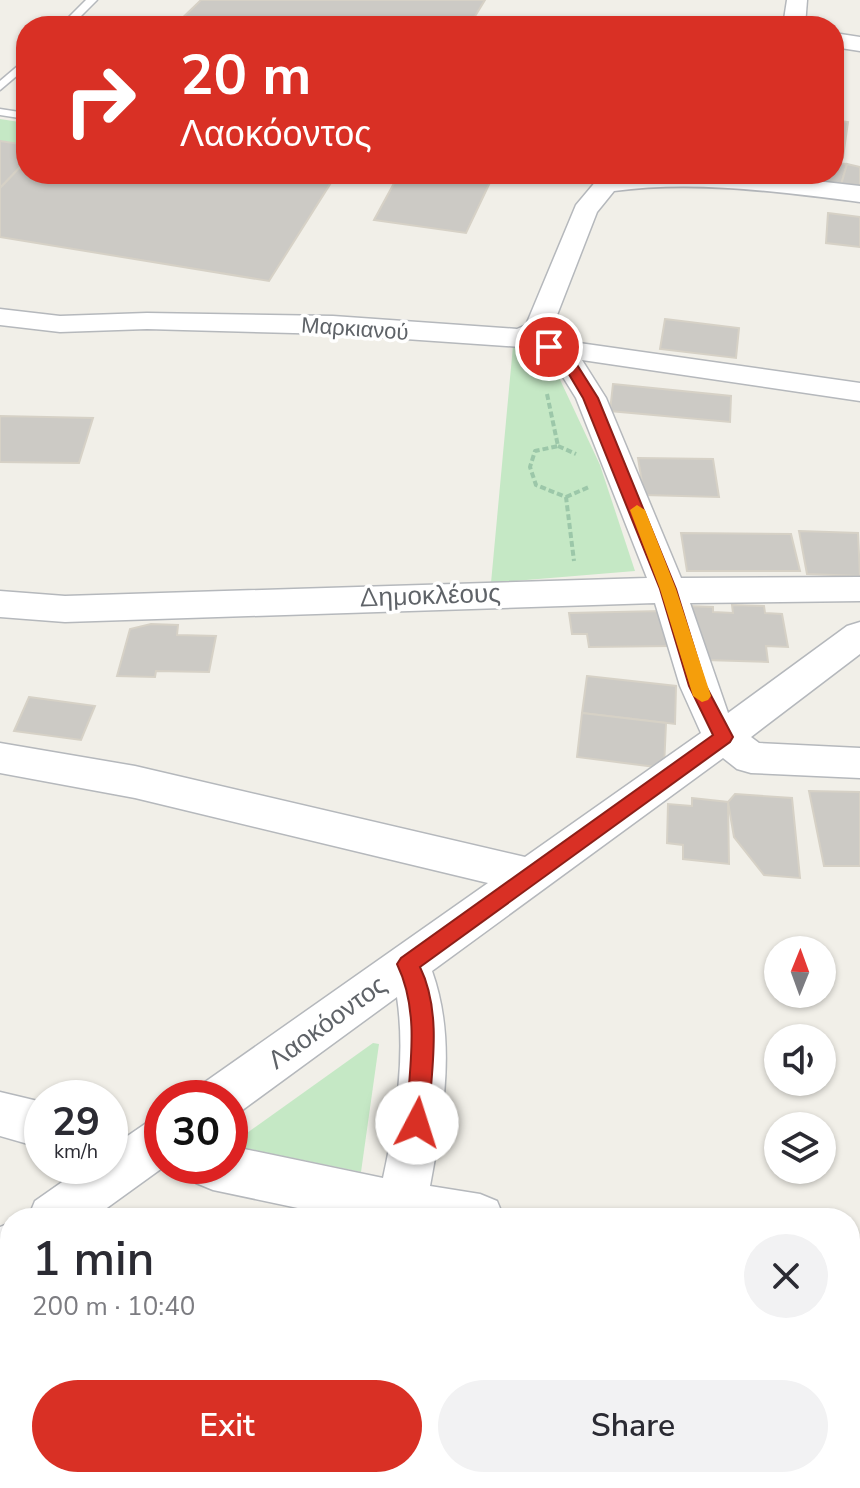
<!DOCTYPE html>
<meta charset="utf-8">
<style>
body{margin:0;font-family:"Nunito Sans",sans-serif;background:#f2f2f3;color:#2b2b33;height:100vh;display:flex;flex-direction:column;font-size:30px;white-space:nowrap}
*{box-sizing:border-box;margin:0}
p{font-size:26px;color:#7c7c81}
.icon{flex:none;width:44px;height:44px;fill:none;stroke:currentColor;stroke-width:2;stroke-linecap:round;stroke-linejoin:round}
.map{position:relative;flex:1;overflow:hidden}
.drawer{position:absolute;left:0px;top:1208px;width:860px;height:280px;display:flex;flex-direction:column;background:#fff;border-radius:32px 32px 0 0;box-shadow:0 2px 6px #0004}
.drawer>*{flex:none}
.hud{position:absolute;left:16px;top:16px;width:828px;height:168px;border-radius:32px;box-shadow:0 2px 6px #0004;background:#d93025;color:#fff;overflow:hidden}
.needle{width:52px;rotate:1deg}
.tools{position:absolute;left:764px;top:936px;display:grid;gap:16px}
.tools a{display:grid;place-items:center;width:72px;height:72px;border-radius:50%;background:#fff;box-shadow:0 2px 6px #0004;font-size:40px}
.speed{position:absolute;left:24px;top:1080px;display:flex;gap:16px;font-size:40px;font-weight:700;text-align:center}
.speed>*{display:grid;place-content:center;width:104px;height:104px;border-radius:50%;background:#fff;box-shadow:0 2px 6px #0004;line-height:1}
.speed small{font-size:20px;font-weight:400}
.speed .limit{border:12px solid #d22;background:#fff;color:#111}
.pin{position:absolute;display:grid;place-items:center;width:68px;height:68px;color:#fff;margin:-34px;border:4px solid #fff;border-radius:50%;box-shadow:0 2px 8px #0007}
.me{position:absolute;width:88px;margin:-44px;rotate:5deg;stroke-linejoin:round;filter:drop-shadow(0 0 6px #0008)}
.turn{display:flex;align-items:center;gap:28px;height:168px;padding:0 32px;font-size:36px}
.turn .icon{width:104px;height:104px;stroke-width:2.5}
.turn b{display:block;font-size:56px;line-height:68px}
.round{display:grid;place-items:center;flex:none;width:84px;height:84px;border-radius:42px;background:#f2f2f3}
.head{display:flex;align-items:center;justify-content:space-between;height:136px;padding:0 32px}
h1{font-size:48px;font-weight:600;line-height:60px}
.action{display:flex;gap:16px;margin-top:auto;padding:16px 32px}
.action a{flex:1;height:92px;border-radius:48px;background:#d93025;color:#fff;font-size:32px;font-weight:600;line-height:92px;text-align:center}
.action a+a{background:#f2f2f3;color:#2b2b33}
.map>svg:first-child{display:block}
</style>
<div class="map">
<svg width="860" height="1488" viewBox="0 0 860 1488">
<rect width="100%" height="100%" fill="#f1efe8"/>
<g fill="#c5e8c5">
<polygon points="0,119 26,123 26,161 0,188"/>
<polygon points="513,346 555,369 600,465 635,571 491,583"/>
<polygon points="373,1043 379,1044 361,1172 230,1145"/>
</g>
<g fill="#cccac5" stroke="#d6d1c6" stroke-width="2">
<polygon points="201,0 485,0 469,26 174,26"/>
<polygon points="834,120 848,122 843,157 834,155"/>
<polygon points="0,141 26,145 26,161 0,188"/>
<polygon points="26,161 26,174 306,174 334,178 269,281 0,237 0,188"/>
<polygon points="834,163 847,164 841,185 797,179 798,174 834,174"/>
<polygon points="847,164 860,167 860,188 841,185"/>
<polygon points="399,174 494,174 466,233 374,220"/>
<polygon points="828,213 860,217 860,247 826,243"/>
<polygon points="665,319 739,328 736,358 660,349"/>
<polygon points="613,384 731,396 730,422 610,411"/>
<polygon points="0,416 93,418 79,463 0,462"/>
<polygon points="638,458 713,459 719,497 644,495"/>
<polygon points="799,531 858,533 860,576 807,574"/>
<polygon points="681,533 791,534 800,571 687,571"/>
<polygon points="732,605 764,606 765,613 782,614 788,647 766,646 768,662 705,660 688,606 713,607 713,612 733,613"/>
<polygon points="663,611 669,646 589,647 587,634 572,634 569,613"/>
<polygon points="151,624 178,625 177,635 216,636 209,672 156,671 155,677 117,676 130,629"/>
<polygon points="587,676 676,686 675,724 582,713"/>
<polygon points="29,697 95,706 81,740 14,731"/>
<polygon points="582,713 666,723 664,768 577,757"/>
<polygon points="809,791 860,792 860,866 824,866"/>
<polygon points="735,794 792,798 800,878 764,875 734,837 728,802"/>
<polygon points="692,798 728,802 729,864 683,859 683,845 667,843 668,804 692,806"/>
<polygon points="77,1478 257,1478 256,1488 75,1488"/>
</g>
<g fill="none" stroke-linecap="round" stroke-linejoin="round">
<g stroke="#b5b8bc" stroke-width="3">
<g id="service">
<polygon points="86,0 97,0 71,26 60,26"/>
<polygon points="26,59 26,68 0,90 0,81"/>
<polygon points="0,109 26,113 26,119 0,115"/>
</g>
</g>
<g stroke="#b5b8bc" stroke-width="3">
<g id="minor">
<polygon points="787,0 807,0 805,26 783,26"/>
<polygon points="834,33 860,37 860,51 834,47"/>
<path d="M630,174L763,175L860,186V202C780,192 695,180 614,191L597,212L550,333L558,340L860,383V401L582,360L606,398L681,578L860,577V601L690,603L728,713L847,626L860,622V654L751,737L759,743L860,748V778L751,773L737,769L723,758L432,971C457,1041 443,1115 430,1186L480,1194L497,1201L504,1218H345L213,1190L196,1183L189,1166H230V1146L383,1178C396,1118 406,1058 397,997L237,1114L230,1117V1098H198L205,1082L488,883L135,798L0,773V743L135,766L525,857L701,733L680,686L655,603L65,622L0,617V591L65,596L647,578L576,398L558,369L529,345L521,347L333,334L147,329L60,332L0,325V309L60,316L147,313L333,316L517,329L526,325L576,205L597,180Z"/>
<polygon points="0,1092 42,1102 42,1148 0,1136"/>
<polygon points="162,1117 162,1166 165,1166 93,1218 28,1218 35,1201 85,1166 110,1166 110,1148 145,1124"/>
<polygon points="10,1223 10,1276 0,1280 0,1227"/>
<polygon points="850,1243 860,1244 860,1294 850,1293"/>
<polygon points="348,1478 402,1478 402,1488 346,1488"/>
</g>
</g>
<g stroke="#9cc7a9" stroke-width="4" stroke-dasharray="6 3" stroke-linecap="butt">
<polyline points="547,394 558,446 535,451 530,467 536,485 566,497 574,561"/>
<polyline points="558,446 576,454"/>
<polyline points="566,497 589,487"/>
</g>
<use href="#service" fill="#fff" fill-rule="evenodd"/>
<use href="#minor" fill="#fff" fill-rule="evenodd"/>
</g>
<path fill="#d93025" stroke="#8d1f18" stroke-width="2" d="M549,343L574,360L598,398L676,589L706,686L733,737L730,742L420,967C443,1014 431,1073 428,1123L425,1131L417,1134L409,1131L406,1123C409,1070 421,1014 397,964L401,958L713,735L689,686L660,589L583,398L564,366L542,347Z"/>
<polygon fill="#f59e0b" points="637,505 645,510 676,589 711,696 708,700 702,702 693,696 660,589 630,510"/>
<g text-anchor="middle" stroke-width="7" stroke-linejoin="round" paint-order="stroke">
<g font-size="22" fill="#5f6368" stroke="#fff">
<text transform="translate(355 328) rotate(4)" y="8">Μαρκιανού</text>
</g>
<g font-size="26" fill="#5f6368" stroke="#fff">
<text transform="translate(430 595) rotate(-2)" y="9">Δημοκλέους</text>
<text transform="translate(327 1022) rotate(-36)" y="9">Λαοκόοντος</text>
</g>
</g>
</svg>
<div class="tools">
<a><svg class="needle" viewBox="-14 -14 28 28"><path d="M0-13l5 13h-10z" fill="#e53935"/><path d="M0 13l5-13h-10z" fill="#7c7c81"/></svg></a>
<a><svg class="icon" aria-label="sound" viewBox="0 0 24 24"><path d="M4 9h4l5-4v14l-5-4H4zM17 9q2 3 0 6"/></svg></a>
<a><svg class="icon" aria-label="layers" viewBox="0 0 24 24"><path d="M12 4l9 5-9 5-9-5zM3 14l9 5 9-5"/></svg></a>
</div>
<div class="speed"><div>29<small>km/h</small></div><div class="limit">30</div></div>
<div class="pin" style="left:549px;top:347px;background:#d93025"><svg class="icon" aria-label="arrive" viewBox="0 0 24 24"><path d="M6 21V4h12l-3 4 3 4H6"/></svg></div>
<svg class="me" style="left:417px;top:1123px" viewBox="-20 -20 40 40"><circle r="19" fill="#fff"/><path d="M0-13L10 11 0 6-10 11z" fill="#d93025"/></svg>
<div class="hud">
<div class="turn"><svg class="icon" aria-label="right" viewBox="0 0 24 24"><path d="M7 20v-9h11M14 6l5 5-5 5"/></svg><div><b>20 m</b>Λαοκόοντος</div></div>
</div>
<section class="drawer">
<div class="head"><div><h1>1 min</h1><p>200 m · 10:40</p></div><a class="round"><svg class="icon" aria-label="close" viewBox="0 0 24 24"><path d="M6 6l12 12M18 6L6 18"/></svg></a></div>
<div class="action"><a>Exit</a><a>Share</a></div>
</section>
</div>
